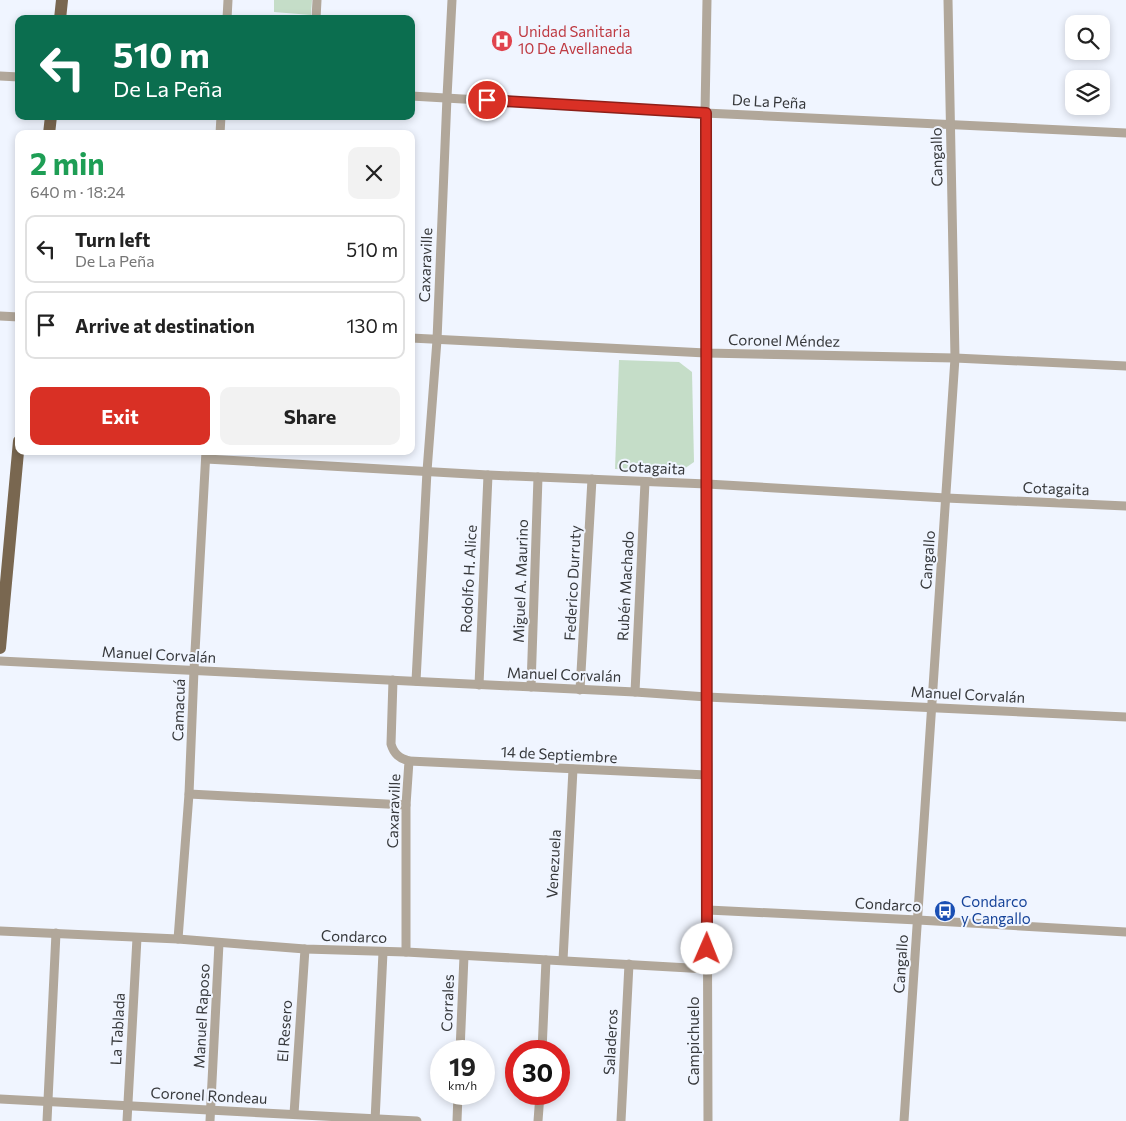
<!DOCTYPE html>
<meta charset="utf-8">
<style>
body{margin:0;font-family:Commissioner,sans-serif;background:#f2f2f2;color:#222;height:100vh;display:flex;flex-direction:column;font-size:19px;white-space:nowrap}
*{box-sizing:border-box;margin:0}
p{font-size:16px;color:#767676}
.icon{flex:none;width:28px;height:28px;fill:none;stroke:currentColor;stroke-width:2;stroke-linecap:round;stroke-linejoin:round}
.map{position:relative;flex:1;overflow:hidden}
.panel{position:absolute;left:15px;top:130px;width:400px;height:325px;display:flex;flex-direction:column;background:#fff;border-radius:10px;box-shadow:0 2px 8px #0003}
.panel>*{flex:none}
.hud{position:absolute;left:15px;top:15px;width:400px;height:105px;border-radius:10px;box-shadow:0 2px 8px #0003;background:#0b6e4f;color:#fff;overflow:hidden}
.buttons{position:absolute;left:1065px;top:15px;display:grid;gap:10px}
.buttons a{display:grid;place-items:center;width:45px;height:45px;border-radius:10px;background:#fff;box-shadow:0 2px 8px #0003;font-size:25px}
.speed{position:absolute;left:430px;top:1040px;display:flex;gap:10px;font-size:25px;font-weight:700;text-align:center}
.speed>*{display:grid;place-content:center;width:65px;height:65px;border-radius:50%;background:#fff;box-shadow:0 2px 8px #0003;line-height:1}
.speed small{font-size:12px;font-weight:400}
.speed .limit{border:8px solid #d22;background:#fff;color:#111}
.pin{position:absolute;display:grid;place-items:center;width:42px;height:42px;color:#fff;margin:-21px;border:2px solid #fff;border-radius:50%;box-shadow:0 1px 5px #0007}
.me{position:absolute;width:55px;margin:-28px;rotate:1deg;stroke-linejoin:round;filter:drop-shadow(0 0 4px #0008)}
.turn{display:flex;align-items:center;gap:18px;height:105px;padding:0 15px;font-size:22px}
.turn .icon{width:65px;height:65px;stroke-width:2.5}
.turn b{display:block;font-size:35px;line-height:42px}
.round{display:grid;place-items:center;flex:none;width:52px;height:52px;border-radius:10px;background:#f2f2f2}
.headline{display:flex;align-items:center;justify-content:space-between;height:85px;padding:0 15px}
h1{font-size:30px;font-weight:700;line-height:38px;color:#1e9e55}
.primary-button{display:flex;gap:10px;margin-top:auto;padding:10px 15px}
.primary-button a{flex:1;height:58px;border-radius:10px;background:#d93025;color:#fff;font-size:20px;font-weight:700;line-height:58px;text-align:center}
.primary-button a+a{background:#f2f2f2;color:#222}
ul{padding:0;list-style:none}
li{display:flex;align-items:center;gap:15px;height:68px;margin:0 10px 8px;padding:0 5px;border:2px solid #e0e0e0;border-radius:10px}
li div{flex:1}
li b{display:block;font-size:19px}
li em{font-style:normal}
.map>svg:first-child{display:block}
</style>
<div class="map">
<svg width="1126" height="1121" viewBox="0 0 1126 1121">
<rect width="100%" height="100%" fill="#f0f5ff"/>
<g fill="#c5ddc8">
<polygon points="274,0 312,0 311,15 274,12"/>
<polygon points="619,360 679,362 692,372 694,462 681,471 615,469"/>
</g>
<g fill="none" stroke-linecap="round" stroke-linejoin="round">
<g stroke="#b1a79a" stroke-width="9">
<polyline points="707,0 705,113 708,1121"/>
<polyline points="227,19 228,0"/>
<polyline points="316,19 317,0"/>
<polyline points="0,76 19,77"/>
<polyline points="411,96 705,113 1126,133"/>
<polyline points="220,134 221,116"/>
<polyline points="0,316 19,317"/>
<polyline points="411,338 706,353 955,358 1126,366"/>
<polyline points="206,459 488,475 707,484 946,498 1126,506"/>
<polyline points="0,661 635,692 707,697 1126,717"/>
<path d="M393,680L391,744C394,754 399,758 409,761L406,805V952"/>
<polyline points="416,681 427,471 437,340 447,97 452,0"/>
<polyline points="479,685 488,475"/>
<polyline points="531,687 538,477"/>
<polyline points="580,690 592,479"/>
<polyline points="635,692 645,482"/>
<polyline points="409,761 707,775"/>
<polyline points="189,794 406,805"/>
<polyline points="708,910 918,920 1126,932"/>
<polyline points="0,931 178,939 305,949 406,952 707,969"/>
<polyline points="178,939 189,794 194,670 206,451"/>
<polyline points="563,960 573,769"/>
<polyline points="460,1051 464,956"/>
<polyline points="542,1051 546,960"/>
<polyline points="0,1099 417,1121"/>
<polyline points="294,1114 305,949"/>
<polyline points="47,1121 56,933"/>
<polyline points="127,1121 137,938"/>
<polyline points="210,1121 219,943"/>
<polyline points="375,1121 383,952"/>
<polyline points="457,1121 458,1094"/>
<polyline points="538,1121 540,1094"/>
<polyline points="621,1121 629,964"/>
<polyline points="904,1121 955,358 948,0"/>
</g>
<g stroke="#796750" stroke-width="12">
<polyline points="60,19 62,0"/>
<polyline points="49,134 51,116"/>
<polyline points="0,648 19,441"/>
</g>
</g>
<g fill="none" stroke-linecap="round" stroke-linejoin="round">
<g stroke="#8d1f18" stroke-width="12">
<polyline id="route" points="487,100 706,113 707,949"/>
</g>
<use href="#route" stroke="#d93025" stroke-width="9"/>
</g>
<defs>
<g id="hospital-disc" transform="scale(1.125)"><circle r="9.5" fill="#e0444e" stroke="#f0f5ff"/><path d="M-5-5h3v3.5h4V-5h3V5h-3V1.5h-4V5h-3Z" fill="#fff"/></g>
<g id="bus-disc" transform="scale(1.125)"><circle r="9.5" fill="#1a4fb4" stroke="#f0f5ff"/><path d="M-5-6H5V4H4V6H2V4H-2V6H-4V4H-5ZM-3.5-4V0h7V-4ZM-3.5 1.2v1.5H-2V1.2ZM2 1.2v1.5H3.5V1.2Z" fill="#fff"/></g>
</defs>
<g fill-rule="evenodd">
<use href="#hospital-disc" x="502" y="41"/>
<use href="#bus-disc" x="945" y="911"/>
</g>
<g text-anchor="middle" stroke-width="4" stroke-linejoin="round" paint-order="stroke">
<g font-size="15" fill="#be3a42" stroke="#f0f5ff" text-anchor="start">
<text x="518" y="37">Unidad Sanitaria<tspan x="518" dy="17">10 De Avellaneda</tspan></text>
</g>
<g font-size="15" fill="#37393c" stroke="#f0f5ff">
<text transform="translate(769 102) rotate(3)" y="5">De La Peña</text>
<text transform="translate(937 157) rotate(-91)" y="5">Cangallo</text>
<text transform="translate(426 265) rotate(-88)" y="5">Caxaraville</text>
<text transform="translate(784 341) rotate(1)" y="5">Coronel Méndez</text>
<text transform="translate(652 468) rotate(3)" y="5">Cotagaita</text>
<text transform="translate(1056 489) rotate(2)" y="5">Cotagaita</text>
<text transform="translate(928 560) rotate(-86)" y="5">Cangallo</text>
<text transform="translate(469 579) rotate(-87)" y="5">Rodolfo H. Alice</text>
<text transform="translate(521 581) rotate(-88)" y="5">Miguel A. Maurino</text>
<text transform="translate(573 583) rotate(-87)" y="5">Federico Durruty</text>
<text transform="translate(626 586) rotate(-87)" y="5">Rubén Machado</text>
<text transform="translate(159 655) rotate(3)" y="5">Manuel Corvalán</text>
<text transform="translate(564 675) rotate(2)" y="5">Manuel Corvalán</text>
<text transform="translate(968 695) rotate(3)" y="5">Manuel Corvalán</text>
<text transform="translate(179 710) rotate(-88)" y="5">Camacuá</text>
<text transform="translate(559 755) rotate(3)" y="5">14 de Septiembre</text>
<text transform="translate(394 811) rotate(-88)" y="5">Caxaraville</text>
<text transform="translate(554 864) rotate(-87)" y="5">Venezuela</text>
<text transform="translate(888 905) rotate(3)" y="5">Condarco</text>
<text transform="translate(354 937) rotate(2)" y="5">Condarco</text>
<text transform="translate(901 964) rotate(-86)" y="5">Cangallo</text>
<text transform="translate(448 1003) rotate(-88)" y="5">Corrales</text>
<text transform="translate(202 1016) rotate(-87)" y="5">Manuel Raposo</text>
<text transform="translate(118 1029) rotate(-87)" y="5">La Tablada</text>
<text transform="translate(285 1031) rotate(-86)" y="5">El Resero</text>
<text transform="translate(694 1041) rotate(-90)" y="5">Campichuelo</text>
<text transform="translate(611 1042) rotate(-87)" y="5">Saladeros</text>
<text transform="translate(209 1096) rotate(3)" y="5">Coronel Rondeau</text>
</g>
<g font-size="15" fill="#164399" stroke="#f0f5ff" text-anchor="start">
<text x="961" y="907">Condarco<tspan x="961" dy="17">y Cangallo</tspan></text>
</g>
</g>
</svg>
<div class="buttons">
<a><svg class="icon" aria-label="search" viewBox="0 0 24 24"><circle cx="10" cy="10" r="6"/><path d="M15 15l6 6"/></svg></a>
<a><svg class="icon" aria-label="layers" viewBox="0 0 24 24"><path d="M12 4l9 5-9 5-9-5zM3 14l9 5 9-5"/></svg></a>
</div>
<div class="speed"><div>19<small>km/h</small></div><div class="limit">30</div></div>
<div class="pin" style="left:487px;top:100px;background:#d93025"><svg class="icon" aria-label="arrive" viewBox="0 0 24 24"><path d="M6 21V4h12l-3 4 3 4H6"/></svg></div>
<svg class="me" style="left:707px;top:949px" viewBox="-20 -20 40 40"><circle r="19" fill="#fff"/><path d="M0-13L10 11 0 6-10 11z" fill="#d93025"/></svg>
<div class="hud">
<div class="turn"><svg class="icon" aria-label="left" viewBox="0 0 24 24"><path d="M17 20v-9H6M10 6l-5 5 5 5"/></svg><div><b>510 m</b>De La Peña</div></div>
</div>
<section class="panel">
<div class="headline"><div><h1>2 min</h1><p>640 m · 18:24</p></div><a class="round"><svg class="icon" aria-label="close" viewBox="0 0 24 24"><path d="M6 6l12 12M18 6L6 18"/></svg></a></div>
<ul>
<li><svg class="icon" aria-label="left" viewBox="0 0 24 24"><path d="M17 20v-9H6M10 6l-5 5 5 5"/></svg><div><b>Turn left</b><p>De La Peña</p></div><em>510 m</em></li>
<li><svg class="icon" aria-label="arrive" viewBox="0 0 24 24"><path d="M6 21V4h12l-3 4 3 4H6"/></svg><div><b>Arrive at destination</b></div><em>130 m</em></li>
</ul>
<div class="primary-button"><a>Exit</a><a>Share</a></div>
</section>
</div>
